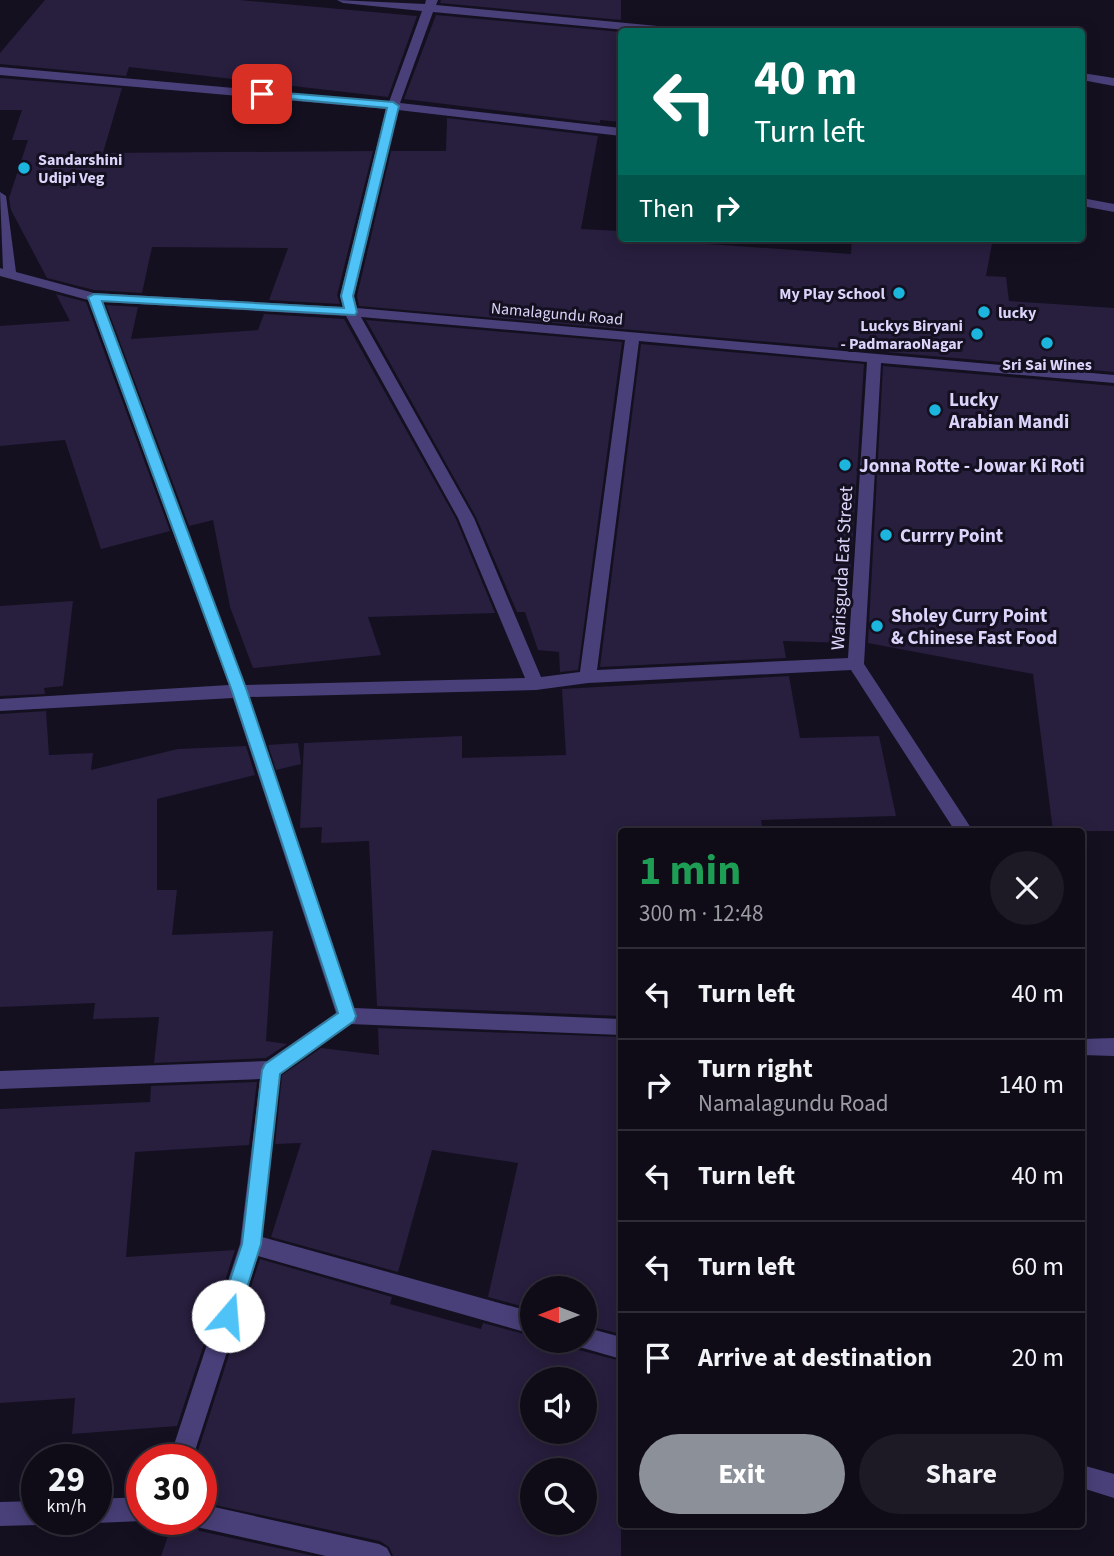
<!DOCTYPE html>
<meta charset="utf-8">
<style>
body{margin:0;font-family:"Source Sans 3",sans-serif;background:#1d1a25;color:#f1f3f6;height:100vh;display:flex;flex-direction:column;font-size:26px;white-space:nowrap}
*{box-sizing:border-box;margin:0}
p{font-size:23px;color:#9b9ba2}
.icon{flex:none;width:38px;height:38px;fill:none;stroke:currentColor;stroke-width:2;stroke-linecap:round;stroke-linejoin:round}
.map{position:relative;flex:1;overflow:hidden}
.panel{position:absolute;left:618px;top:828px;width:467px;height:700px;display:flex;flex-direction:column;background:#0f0c18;border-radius:7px;box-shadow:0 4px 18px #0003,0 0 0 2px #2f2c37}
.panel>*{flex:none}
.banner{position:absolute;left:618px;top:28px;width:467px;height:214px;border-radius:7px;box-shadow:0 4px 18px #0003,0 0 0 2px #2f2c37;background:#00695c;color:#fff;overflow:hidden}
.needle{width:46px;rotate:270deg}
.controls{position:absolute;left:520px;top:1276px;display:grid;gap:14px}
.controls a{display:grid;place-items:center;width:77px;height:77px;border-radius:50%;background:#0f0c18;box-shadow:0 4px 18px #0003,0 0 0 2px #2f2c37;font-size:35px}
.speed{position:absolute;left:21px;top:1444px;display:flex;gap:14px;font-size:35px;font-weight:700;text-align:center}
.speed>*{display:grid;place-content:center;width:91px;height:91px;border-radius:50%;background:#0f0c18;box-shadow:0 4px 18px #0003,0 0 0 2px #2f2c37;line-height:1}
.speed small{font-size:18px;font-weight:400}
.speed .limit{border:10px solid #d22;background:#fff;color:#111}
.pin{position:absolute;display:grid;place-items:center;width:60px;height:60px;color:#fff;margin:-30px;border-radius:14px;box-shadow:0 4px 10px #0006}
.me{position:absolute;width:77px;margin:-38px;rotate:18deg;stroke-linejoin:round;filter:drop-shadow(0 0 5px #0008)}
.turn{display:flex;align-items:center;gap:24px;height:147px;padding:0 21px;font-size:32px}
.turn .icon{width:91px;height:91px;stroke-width:2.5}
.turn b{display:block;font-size:49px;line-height:60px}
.then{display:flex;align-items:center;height:66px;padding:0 21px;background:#0003;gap:14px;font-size:26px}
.round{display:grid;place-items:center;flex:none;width:74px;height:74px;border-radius:37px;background:#1d1a25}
.headline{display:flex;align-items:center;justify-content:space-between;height:119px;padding:0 21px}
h1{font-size:42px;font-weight:700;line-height:52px;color:#1e9e55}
.primary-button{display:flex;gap:14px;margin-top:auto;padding:14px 21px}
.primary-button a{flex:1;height:80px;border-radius:42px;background:#8c9099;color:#fff;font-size:28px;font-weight:700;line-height:80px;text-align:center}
.primary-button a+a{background:#1d1a25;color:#f1f3f6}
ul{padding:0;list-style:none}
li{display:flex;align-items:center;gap:21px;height:91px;padding:0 21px;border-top:2px solid #2f2c37}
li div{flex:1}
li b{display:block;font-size:26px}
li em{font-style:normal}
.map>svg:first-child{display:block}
</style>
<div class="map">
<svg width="1114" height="1556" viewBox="0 0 1114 1556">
<rect width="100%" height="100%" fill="#141020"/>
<g fill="#281e3e" fill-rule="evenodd">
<polygon points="45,0 239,0 417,16 388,97 129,67 126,76 0,64 0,53"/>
<polygon points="441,0 621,0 621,20 440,3"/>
<polygon points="436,15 621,32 621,122 600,120 600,123 404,99"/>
<polygon points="0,78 122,88 103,153 373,151 337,295 340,304 269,300 288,248 152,247 142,293 94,290 47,278 11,210 9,198 28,140 12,140 22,110 0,110"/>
<polygon points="447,118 598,136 581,229 621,231 621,238 851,254 852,238 993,238 986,276 1006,277 1009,301 1114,308 1114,372 359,306 357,296 391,151 446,151"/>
<polygon points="56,294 86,302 170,531 101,549 65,440 0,446 0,326 70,321"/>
<polygon points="106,305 138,307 131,339 258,330 264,314 344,319 456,519 495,613 368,617 381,655 253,668 230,607 213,520 189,526"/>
<polygon points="366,320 622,342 578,670 560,672 559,652 538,650 525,612 517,612 476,517"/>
<polygon points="641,344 864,364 846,643 783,641 786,658 600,667"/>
<polygon points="883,366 1114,386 1114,831 1053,831 1033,674 868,643"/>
<polygon points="73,601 63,686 44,688 45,694 0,696 0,606"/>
<polygon points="789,676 800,738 879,736 896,816 761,820 762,827 621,831 621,1016 377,1006 369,841 321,843 322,827 300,828 304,743 462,736 462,758 566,755 562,689"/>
<polygon points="46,711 49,755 93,753 91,770 178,749 246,746 255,775 157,799 157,890 177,890 172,935 273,931 266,1041 287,1044 266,1058 154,1063 159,1017 93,1019 95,1003 0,1007 0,714"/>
<polygon points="298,743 301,764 276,770 268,745"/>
<polygon points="378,1028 621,1037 621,1334 584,1325 584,1288 532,1288 532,1309 488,1297 518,1163 432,1150 398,1272 271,1237 301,1143 275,1144 282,1075 321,1048 379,1055"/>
<polygon points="257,1082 249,1145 135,1152 126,1257 235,1250 177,1426 72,1434 75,1398 0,1403 0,1109 150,1102 151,1086"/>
<path d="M260,1259L392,1297L390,1304L481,1329L483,1323L532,1336V1340H572L575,1349L621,1361V1556H393L389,1547L380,1541L201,1502V1460H195ZM532,1379H584V1432H532ZM532,1470H584V1522H532Z"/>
<polygon points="174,1519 187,1519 192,1526 200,1531 314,1556 161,1556"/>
</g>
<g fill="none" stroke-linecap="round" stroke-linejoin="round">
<g fill="#494079" fill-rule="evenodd">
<path d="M337,0L425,4L426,0H438L436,5L689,29L694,32H647L433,12L400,103L621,128V136L398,110L354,296L357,308L1114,375V383L881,363L864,664L973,831H955L851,670L588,683L536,690L249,697L354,1008L621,1019V1035L350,1024L280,1074L262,1237L532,1312V1334L258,1256L192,1460H169L240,1244L260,1079L0,1089V1071L267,1061L336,1013L233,698L0,711V699L229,685L88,300L0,276V268L3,269L0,192L6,196L16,272L94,293L343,307L340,296L386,109L0,75V67L389,102L422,11L343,3ZM102,302L346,316L458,518L525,678L245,685ZM361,317L625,340L580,672L541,677L474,518ZM639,341L867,362L848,658L597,670Z"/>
<polygon points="1082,73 1114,78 1114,86 1082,80"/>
<polygon points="1082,198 1114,204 1114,212 1082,206"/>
<polygon points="1114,1038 1114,1056 1082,1055 1082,1039"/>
<polygon points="584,1327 621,1337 621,1359 576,1346 574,1340 584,1340"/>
<polygon points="1082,1465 1114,1474 1114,1498 1082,1488"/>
<polygon points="142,1497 142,1519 146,1519 142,1521 96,1523 88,1519 96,1519 96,1499"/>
<polygon points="37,1501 37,1519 46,1519 45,1521 37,1525 0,1526 0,1502"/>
<polygon points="201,1504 379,1544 387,1548 391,1556 326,1556 201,1528 193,1524 190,1519 201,1519"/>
</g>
</g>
<polygon fill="#4fc3f7" stroke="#337fa1" stroke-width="2" points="262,91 393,102 399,106 353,296 357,312 355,315 102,301 247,691 356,1016 354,1021 280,1074 261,1244 238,1316 235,1323 228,1325 221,1323 218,1316 242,1244 262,1070 265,1064 338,1013 232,691 88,297 94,294 344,308 341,296 387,108 258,96 258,92"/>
<g fill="#1cb5dd" stroke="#141020" stroke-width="2.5">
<circle cx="24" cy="168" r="7"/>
<circle cx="899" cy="293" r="7"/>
<circle cx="984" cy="312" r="7"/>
<circle cx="977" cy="334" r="7"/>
<circle cx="1047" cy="343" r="7"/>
<circle cx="935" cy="410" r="7"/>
<circle cx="845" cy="465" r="7"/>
<circle cx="886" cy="535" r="7"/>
<circle cx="877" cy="626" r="7"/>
</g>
<g text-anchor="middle" stroke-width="6" stroke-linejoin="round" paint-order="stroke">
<g font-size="16" font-weight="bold" fill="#dcd4fa" stroke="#141020" text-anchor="start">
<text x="38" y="165">Sandarshini<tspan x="38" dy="18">Udipi Veg</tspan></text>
<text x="885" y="299" text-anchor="end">My Play School</text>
<text x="998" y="318">lucky</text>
<text x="963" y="331" text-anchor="end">Luckys Biryani<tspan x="963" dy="18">- PadmaraoNagar</tspan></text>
<text x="1047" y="370" text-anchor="middle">Sri Sai Wines</text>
</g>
<g font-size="16" fill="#dcd4fa" stroke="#141020">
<text transform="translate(557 313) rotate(5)" y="6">Namalagundu Road</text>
</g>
<g font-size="19" font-weight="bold" fill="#dcd4fa" stroke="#141020" text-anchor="start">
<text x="949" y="406">Lucky<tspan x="949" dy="22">Arabian Mandi</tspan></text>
<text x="859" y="472">Jonna Rotte - Jowar Ki Roti</text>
<text x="900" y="542">Currry Point</text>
<text x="891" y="622">Sholey Curry Point<tspan x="891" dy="22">&amp; Chinese Fast Food</tspan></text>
</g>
<g font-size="19" fill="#dcd4fa" stroke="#141020">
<text transform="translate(841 568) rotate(-87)" y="7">Warisguda Eat Street</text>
</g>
</g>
</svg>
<div class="controls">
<a><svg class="needle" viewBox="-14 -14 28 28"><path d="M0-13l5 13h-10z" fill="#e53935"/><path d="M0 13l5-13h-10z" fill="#9b9ba2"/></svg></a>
<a><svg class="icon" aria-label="sound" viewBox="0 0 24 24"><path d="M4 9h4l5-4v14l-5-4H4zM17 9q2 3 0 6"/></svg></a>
<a><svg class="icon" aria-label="search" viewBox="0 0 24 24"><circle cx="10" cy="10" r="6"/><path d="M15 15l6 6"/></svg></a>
</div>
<div class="speed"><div>29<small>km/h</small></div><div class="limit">30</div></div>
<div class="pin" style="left:262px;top:94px;background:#d93025"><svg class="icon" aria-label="arrive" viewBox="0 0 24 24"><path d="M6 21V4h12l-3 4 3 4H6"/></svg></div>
<svg class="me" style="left:228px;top:1316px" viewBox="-20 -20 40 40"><circle r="19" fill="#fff"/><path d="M0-13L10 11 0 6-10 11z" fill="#4fc3f7"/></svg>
<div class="banner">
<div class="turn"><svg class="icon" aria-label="left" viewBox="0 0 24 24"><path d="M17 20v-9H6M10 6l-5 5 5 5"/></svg><div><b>40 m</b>Turn left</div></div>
<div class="then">Then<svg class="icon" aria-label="right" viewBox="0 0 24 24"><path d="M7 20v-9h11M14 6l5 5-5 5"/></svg></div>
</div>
<section class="panel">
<div class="headline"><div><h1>1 min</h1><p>300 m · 12:48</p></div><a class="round"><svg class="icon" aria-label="close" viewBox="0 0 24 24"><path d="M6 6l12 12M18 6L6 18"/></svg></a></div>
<ul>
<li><svg class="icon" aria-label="left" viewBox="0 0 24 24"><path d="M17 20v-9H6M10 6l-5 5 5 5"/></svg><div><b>Turn left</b></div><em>40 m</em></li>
<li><svg class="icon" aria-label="right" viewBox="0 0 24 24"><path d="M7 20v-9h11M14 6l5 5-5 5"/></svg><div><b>Turn right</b><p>Namalagundu Road</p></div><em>140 m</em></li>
<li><svg class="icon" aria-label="left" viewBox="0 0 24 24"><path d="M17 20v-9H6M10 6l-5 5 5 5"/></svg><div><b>Turn left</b></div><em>40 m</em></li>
<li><svg class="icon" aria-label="left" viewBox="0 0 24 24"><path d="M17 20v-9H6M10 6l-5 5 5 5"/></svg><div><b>Turn left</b></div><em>60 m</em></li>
<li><svg class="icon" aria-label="arrive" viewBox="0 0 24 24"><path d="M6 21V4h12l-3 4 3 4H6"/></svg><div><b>Arrive at destination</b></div><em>20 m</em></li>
</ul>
<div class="primary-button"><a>Exit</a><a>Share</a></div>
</section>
</div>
